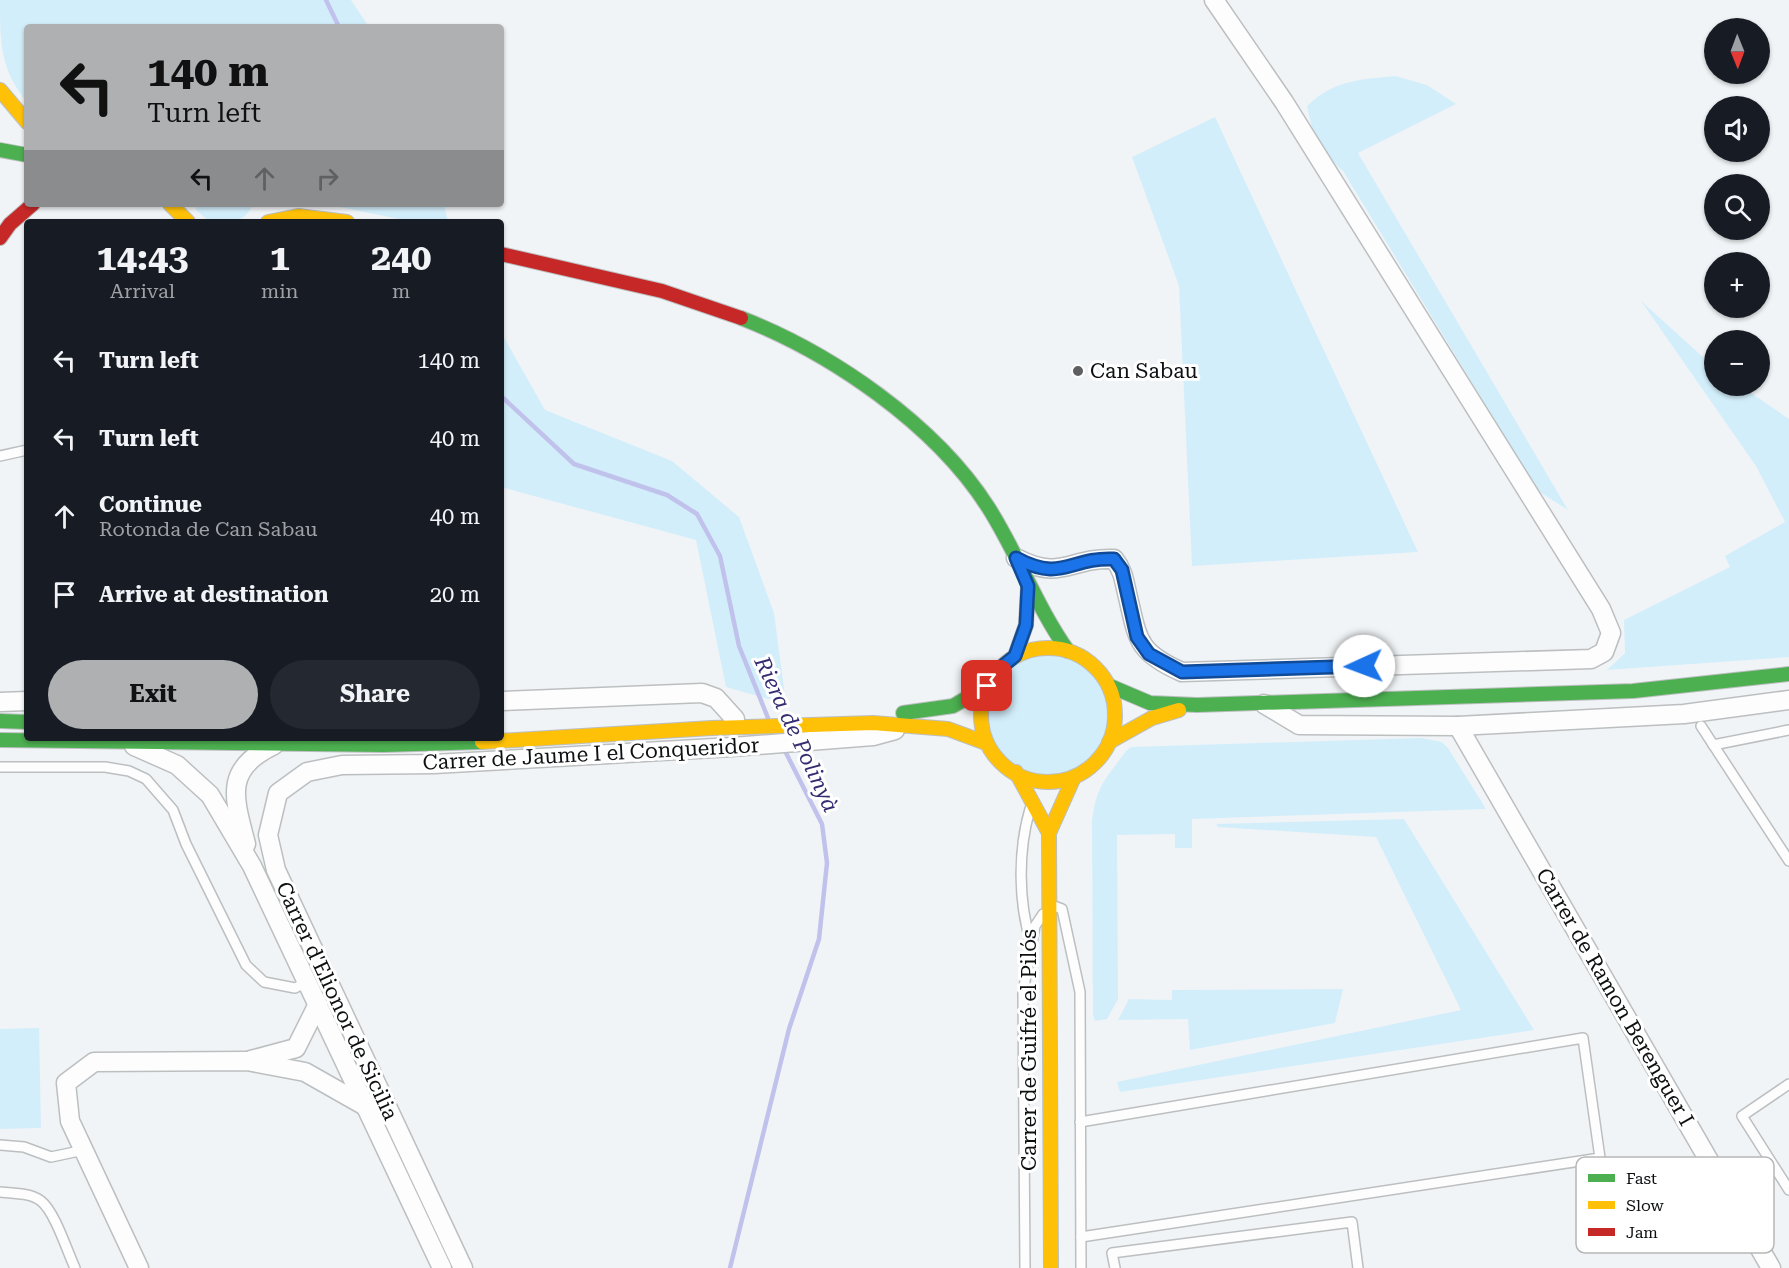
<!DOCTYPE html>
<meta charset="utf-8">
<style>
body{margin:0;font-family:"Roboto Serif",serif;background:#242831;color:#f1f3f6;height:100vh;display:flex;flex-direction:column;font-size:22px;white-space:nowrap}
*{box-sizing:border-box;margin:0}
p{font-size:20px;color:#9ea1a6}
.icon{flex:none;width:33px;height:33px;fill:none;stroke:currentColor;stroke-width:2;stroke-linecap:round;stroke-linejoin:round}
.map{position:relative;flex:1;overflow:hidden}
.drawer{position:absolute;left:24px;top:219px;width:480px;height:522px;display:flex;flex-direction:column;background:#171b24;border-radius:6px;box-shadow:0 2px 4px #0004}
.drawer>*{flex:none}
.top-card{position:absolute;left:24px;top:24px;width:480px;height:183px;border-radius:6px;box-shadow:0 2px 4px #0004;background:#aeb0b2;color:#111;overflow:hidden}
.needle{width:39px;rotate:179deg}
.fabs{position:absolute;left:1704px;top:18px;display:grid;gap:12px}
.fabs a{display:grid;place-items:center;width:66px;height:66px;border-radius:50%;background:#171b24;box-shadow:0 2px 4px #0004;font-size:30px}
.pin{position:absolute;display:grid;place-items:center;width:51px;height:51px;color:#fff;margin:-26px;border-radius:12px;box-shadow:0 3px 9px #0006}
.me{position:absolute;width:66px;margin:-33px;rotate:268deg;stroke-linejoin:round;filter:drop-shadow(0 0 4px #0008)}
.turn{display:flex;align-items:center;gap:21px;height:126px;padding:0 24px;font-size:27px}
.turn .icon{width:78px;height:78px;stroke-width:2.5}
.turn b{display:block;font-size:42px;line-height:51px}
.lanes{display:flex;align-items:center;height:57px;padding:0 24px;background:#0003;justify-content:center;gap:30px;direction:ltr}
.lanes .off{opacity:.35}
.eta{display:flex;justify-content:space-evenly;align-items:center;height:102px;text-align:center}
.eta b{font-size:36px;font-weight:700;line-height:42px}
.button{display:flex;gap:12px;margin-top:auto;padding:12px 24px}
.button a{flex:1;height:69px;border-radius:36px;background:#aeb0b2;color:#111;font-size:24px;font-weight:700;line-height:69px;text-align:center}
.button a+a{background:#242831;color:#f1f3f6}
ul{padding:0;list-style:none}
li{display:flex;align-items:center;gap:18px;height:78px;padding:0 24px}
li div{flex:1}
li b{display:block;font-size:22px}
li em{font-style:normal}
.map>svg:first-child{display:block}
</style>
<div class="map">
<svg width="1789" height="1268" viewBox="0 0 1789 1268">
<rect width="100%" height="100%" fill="#f1f4f6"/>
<g fill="#d3eefb">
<path d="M0,0H351L369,27H27V102C0,69 0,43 0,0Z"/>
<path d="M1395,76L1427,85L1456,104L1358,153L1568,510L1538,491L1343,171C1317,148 1314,139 1307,106C1336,79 1358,80 1395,76Z"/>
<polygon points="1215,117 1418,552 1192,566 1179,286 1132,157"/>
<path d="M194,204H253C245,224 229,222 210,222L197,211Z"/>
<polygon points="325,204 444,204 448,222 414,222"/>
<polygon points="1641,301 1714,367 1714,386 1741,386 1789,419 1789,657 1607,670 1625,653 1624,620 1730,567 1725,556 1785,522 1756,466"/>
<polygon points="501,332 545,410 672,461 739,517 774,613 786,704 726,687 696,540 501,487"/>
<circle cx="1048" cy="715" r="67"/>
<path d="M1421,738L1442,742L1448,748L1486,809L1192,819V848H1175V834L1117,835L1118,999L1107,1019L1095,1021L1093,1014L1092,822C1096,785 1106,779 1126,751L1131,747Z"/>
<polygon points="1404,819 1534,1030 1120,1092 1117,1082 1461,1010 1376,837 1218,827 1216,824"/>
<polygon points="1343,989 1335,1023 1190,1050 1188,1019 1118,1020 1129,999 1172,1000 1172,990"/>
<polygon points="39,1028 41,1128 0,1129 0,1029"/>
</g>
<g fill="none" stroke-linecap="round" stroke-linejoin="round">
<g stroke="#c1c2ec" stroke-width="4.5">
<polyline points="326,0 339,27"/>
<polyline points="501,396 574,464 667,495 697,514 720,556 739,646 768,718"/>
<polyline points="730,1268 789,1029 819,939 827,863 822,824 783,747"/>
</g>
<g stroke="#bcbfc0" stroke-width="12">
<g id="lane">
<polyline points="0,456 27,450"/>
<polyline points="1701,726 1789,861"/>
<polyline points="1713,745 1789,730"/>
<polyline points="0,767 105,767 129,771 146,779 173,810 186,844 246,965 264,982 295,988 307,982"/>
<path d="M1030,809C1018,850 1018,901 1031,943"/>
<polyline points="1051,905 1062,909 1080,992 1081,1268"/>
<polyline points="1789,1084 1742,1116 1789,1190"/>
<polyline points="1080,1122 1583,1038 1600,1158 1081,1237"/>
<polyline points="0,1145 24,1147 51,1157 84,1150"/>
<path d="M0,1192C12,1193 31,1193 41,1201C55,1212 67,1251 75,1268"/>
<polyline points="1025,1268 1023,992 1035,926 1043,914"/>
<polyline points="1115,1268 1112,1253 1352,1222 1358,1268"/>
</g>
</g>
<g stroke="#bcbfc0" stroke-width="21">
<g id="street">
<path d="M1016,558C1063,582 1069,557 1114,559C1123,570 1124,580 1127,593C1138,639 1136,652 1182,672L1591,659L1604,652L1611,633L1601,609L1284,102L1214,0"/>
<polyline points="501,701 702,693 716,698 735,719"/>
<polyline points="0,702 27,701"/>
<polyline points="1264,704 1299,725 1458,726 1684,714 1789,700"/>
<polyline points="1458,726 1771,1268"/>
<polyline points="134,746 177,765 210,795 252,866 442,1268"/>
<path d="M246,844C234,798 223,769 274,745"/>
<polyline points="251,1060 296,1048 318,1004"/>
<polyline points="139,1268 70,1121 66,1083 94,1062 247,1061 305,1072 365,1106"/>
<polyline points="463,1268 276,870 268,835 278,793 307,772 342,765 434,764 732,747 873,736 895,730"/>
</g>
</g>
<g stroke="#bcbfc0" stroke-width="16">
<g id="fast">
<polyline points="0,150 27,155"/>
<path d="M741,318C831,353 935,424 988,507C1018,554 1036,606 1068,651"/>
<polyline points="1110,686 1150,703 1197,705 1633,691 1789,674"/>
<polyline points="903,713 953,706 987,686"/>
<polyline points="0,721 27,722"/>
<polyline points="0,740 384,745 482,742"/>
</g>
</g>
<g stroke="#bcbfc0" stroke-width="16">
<g id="slow">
<polyline points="0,90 27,122"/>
<polyline points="170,204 188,222"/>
<polyline points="268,222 298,216 347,222"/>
<circle cx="1048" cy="715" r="67"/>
<polyline points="1015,656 1026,625 1028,587"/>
<polyline points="482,742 712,728 873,723 948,729 986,743"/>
<polyline points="1109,742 1152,718 1179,710"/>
<polyline points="1016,772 1049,833"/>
<polyline points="1051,1268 1049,833 1074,777"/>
</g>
</g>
<g stroke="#bcbfc0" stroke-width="16">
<g id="jam">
<polyline points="0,238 10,224 33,204"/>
<polyline points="501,254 662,291 741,318"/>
</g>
</g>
<use href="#lane" stroke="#fdfdfe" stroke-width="9"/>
<use href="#street" stroke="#fdfdfe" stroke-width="18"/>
<use href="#fast" stroke="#4caf50" stroke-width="14"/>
<use href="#slow" stroke="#ffc107" stroke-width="14"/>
<use href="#jam" stroke="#c62828" stroke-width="14"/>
</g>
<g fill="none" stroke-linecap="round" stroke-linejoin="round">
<g stroke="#114b97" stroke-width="15">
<path id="route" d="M987,686L999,669L1015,656L1026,625L1028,586L1016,558C1063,583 1069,557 1114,559L1122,570L1137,637L1149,654L1182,672L1364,666"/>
</g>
<use href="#route" stroke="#1a73e8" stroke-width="10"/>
</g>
<circle fill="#5d5f60" stroke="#fff" stroke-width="2" cx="1078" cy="371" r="6"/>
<g text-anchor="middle" stroke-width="6" stroke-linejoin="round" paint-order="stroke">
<g font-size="21" fill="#0d0f10" stroke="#fff" text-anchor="start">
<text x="1090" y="378">Can Sabau</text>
</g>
<g font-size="21" fill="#0d0f10" stroke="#fff">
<text transform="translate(591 754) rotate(-3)" y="7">Carrer de Jaume I el Conqueridor</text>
<text transform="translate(1615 997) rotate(60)" y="7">Carrer de Ramon Berenguer I</text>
<text transform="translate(337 1001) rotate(65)" y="7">Carrer d'Elionor de Sicilia</text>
<text transform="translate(1029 1050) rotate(-90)" y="7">Carrer de Guifré el Pilós</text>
</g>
<g font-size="22" font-style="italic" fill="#352d71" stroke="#fff">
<text transform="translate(797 734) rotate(65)" y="8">Riera de Polinyà</text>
</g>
</g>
<rect x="1576" y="1157" width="198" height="96" rx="9" fill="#fff" stroke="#b6b7b7" stroke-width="1.5"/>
<rect x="1588" y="1174" width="27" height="8" fill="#4caf50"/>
<rect x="1588" y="1201" width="27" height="8" fill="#ffc107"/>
<rect x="1588" y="1228" width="27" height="8" fill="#c62828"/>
<g font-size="16" fill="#0d0f10">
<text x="1626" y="1184">Fast</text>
<text x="1626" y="1211">Slow</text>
<text x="1626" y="1238">Jam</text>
</g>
</svg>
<div class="fabs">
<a><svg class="needle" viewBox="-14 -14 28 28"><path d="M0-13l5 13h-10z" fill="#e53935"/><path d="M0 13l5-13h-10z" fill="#9ea1a6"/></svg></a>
<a><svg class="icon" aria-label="sound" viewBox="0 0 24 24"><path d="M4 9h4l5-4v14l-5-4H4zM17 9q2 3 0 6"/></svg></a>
<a><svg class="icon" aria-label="search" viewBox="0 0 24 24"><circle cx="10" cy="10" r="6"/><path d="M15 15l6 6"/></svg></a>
<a>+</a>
<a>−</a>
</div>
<div class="pin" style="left:987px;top:686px;background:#d93025"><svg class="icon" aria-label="arrive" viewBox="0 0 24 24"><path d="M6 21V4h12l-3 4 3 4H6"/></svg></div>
<svg class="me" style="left:1364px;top:666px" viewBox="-20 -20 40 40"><circle r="19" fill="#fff"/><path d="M0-13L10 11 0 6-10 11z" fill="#1a73e8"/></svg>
<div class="top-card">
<div class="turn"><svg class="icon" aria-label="left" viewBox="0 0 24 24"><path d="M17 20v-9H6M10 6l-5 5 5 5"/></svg><div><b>140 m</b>Turn left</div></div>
<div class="lanes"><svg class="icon" aria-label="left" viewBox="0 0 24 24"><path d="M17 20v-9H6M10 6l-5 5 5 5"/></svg><svg class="icon off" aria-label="ahead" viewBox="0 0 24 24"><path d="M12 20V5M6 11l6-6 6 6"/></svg><svg class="icon off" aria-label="right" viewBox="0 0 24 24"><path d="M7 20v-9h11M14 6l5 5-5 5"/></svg></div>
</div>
<section class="drawer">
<div class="eta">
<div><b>14:43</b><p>Arrival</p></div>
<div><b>1</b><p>min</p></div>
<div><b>240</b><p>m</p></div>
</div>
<ul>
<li><svg class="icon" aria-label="left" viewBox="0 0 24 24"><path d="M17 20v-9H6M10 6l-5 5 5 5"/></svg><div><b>Turn left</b></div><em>140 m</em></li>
<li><svg class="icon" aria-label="left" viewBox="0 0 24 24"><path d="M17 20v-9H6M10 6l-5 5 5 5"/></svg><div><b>Turn left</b></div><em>40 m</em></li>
<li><svg class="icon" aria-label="ahead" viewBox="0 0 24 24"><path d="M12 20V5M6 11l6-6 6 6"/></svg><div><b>Continue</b><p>Rotonda de Can Sabau</p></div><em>40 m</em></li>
<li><svg class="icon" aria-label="arrive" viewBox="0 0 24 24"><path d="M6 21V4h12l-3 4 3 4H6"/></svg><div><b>Arrive at destination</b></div><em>20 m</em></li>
</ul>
<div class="button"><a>Exit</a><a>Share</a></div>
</section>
</div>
